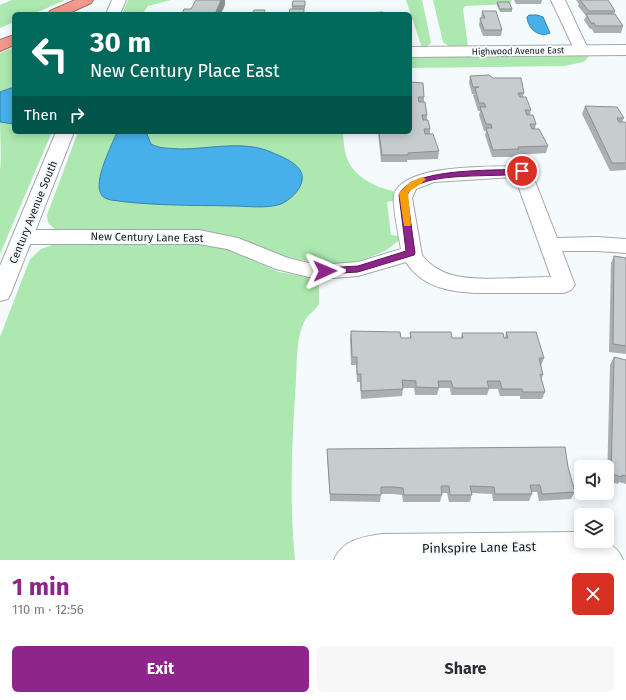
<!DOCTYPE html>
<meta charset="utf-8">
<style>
body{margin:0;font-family:"Fira Sans",sans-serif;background:#f7f7f7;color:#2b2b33;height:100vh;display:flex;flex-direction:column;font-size:15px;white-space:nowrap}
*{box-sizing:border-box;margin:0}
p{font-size:13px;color:#7c7c81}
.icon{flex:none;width:22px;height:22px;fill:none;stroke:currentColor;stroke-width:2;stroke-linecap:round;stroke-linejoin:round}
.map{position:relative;height:560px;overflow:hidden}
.drawer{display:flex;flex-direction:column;background:#fff;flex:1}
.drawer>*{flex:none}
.banner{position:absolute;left:12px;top:12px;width:400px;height:122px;border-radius:6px;box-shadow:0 2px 10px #0003;background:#00695c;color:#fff;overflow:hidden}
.tools{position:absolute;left:574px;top:460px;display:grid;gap:8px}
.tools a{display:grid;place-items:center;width:40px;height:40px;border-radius:6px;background:#fff;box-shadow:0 2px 10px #0003;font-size:20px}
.pin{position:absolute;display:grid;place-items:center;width:34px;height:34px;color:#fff;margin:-17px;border:2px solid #fff;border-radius:50%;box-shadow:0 1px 4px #0007}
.me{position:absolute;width:44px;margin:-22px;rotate:89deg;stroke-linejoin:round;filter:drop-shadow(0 0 3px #0008)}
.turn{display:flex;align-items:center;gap:14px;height:84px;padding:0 12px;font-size:18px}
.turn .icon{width:52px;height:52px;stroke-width:2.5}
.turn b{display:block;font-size:28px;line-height:34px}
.then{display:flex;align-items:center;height:38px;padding:0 12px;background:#0003;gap:8px;font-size:15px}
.round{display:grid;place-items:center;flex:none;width:42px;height:42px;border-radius:6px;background:#f7f7f7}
.headline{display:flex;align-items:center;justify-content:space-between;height:68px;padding:0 12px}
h1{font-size:24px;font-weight:700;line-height:30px;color:#8d258a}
.primary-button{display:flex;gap:8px;margin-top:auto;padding:8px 12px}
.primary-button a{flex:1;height:46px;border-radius:6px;background:#8d258a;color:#fff;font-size:16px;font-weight:700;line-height:46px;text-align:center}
.primary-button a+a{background:#f7f7f7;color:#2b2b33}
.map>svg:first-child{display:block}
</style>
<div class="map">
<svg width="626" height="560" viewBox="0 0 626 560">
<rect width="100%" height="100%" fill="#f5fafd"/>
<g fill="#ace8af">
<polygon points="12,0 65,0 33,14 14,14 14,22 0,28 0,5"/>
<polygon points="128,0 171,0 148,6 142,14 122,14"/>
<polygon points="406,0 422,0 431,42 429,45 422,48"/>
<polygon points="433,0 511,0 512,1 510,4 465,6 463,9 468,47 450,47 443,42"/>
<polygon points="14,47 14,87 0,92 0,53"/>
<polygon points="589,56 584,62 564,66 410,68 410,57"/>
<path d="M0,122L14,124V132H52L0,254V170C2,163 0,132 0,122Z"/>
<path d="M78,132H117L100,178V194L123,201L180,205H274L283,203L294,194L301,185L302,173C289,165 275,152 260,149C231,142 174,158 151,144L146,132H343C344,162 351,174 379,187C385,189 391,190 397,193L396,200L387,202L391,235L399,236L401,239L385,251L365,259L350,263L325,264L285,257L244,240L204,231L55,229L48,223L47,215Z"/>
<path d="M65,243L200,244L228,249L279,272L319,279V304C315,311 307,315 304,322C296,339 297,362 296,380C292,440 289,500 295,560H0V337L30,259L41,249L55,244Z"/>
</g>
<g fill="#47b0eb" stroke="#3983ad">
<path d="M529,15H537L543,17L550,33C539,38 528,29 527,17Z"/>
<polygon points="14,87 14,124 0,122 0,92"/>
<path d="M117,132H146L151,144C160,149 170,148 180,149C210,149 243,140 271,152C282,157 305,165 302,180C301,190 290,200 281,204C266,209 247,206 232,206C192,205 151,206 111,200C107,199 103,198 101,194C93,181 112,145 117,132Z"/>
</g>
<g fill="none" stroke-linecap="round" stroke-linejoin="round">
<g stroke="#a3a7ab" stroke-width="2">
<g id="minor">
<polygon points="551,0 565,0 589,51 587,54 577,54 575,51"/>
<path d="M522,166L528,167L531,171L557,238L597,237L626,239V253L597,251H562L575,285L571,290L564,293C545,293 525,293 506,293C471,293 427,296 406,262L358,276L333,278L309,277L276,269L227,249L199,244H23L16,242L13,237L16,232L23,230H199L238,238L288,258L309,263L333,264L358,262L401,249C399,237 392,204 394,195C403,163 494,167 522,166ZM515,177L551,277C523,277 477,282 452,275C441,272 428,264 422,255L412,198L416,189L434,182Z"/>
<path d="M574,532L581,534V541C600,541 615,540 623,560H334C342,540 362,537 382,534Z"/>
</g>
</g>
<g stroke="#a3a7ab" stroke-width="2">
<g id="tertiary">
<polygon points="112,0 126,0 120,14 106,14"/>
<polygon points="626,45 626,55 410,57 410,47"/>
<polygon points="56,132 74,132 11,293 8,299 0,301 0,266"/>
</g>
</g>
<g stroke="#a66d65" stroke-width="2">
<g id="motorway">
<polygon points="75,0 93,0 91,3 67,14 48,14 50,11"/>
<polygon points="14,35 14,45 0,51 0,40"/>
</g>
</g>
<use href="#minor" fill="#fff" fill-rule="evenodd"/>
<use href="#tertiary" fill="#fff" fill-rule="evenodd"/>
<use href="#motorway" fill="#f2998d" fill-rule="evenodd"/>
</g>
<g fill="#abafb2">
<polygon points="514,0 542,0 541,4 516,4"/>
<polygon points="576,0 608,0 615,11 614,14 623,26 621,33 594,33 592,29 590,29 584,20 586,16 578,6 579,4"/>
<polygon points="305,1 305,9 292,9 292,6"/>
<polygon points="497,2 512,9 512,12 500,12 497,6"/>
<polygon points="482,11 502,30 501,36 483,36 479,25 480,18 481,18"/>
<polygon points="470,76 524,93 523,97 531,110 530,115 536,124 535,129 548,146 546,153 517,155 517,157 492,157 485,135 486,131 484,131 479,115 480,111 478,111 473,95 474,94 472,94 469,83"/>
<polygon points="410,82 424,97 424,102 427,115 427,120 430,129 430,134 439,151 438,159 407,160 407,162 381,162 378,132 410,132"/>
<polygon points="585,106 624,118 622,122 626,124 626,170 610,171 582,114"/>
<polygon points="614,256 626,258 626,354 609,352 611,263"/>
<polygon points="351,331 401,338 410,338 410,332 452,338 461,338 462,333 505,338 506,332 544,358 541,366 543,375 541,380 545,392 542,399 520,399 520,396 500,396 498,389 489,389 487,395 451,395 450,388 439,388 437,395 415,395 414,388 403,388 402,396 361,399 360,382 357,382 356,365 351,365 350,339"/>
<polygon points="614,357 626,360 626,484 619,482 618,484 607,481 610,365"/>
<polygon points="327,449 568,467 575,492 571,499 539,501 537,492 532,492 532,494 529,501 493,501 492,494 472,493 470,502 449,502 447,493 442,493 442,495 440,502 403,502 402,495 392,494 381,494 380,502 330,501 327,456"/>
</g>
<polygon fill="#8b8f91" points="221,0 225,0 225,5 221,14 215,14"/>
<g fill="#c7cccf" stroke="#8b8f91">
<polygon points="196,0 221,0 215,14 182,14 184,9 191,9"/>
<polygon points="580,0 608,0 615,11 589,11"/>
<polygon points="293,1 305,1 305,6 292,6"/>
<polygon points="497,2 509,2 512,9 500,9"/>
<polygon points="290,9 304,9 304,14 289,14"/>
<polygon points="254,10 265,10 264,14 252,14"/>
<polygon points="482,11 496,11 502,30 484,30 480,18 485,18"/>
<polygon points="383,12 383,14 349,14"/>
<polygon points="586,14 615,14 623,26 596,26 594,23 591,23"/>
<polygon points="489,75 493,78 521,78 524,93 518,93 520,97 526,97 531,110 525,110 527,115 533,115 536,124 530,124 532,129 539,129 548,146 518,147 519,149 493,150 486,128 492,128 491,124 486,124 480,107 486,107 484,103 479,103 475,88 479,87 473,87 470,76"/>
<polygon points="410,82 423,83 424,97 418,97 419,102 425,102 427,115 422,115 423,120 428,120 430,129 424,129 425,134 433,134 439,151 408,153 408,155 382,155 379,133 385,133 385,132 410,132"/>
<polygon points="585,106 617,107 624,118 617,118 619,122 625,122 626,124 626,163 612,163"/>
<polygon points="614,256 626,258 626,346 613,344"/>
<polygon points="351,331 400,332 401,338 411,338 410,332 451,332 452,338 463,338 462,333 503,333 504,338 508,338 506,332 536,332 544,358 539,358 543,375 540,374 545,392 523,392 522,389 502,389 500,381 487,381 489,388 453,388 451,381 438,381 439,388 416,387 416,381 402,380 403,389 361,391 361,374 357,374 357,357 352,357"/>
<polygon points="614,357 626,360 626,476 622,475 622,477 611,474"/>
<polygon points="565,447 568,467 575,492 542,494 540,485 530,485 532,494 495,494 494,487 470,486 472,495 450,495 449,486 441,486 442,495 404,495 403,488 393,487 381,487 381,495 330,494 327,449"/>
</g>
<path fill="#8d258a" stroke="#5c185a" d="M522,169L525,170V173C501,179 417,169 407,195L415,253L414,255L358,272L325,274L320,271L325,268L358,266L406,251L399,195C410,167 495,171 522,169Z"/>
<path fill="#f59e0b" d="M422,177L426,179C421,185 413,188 408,193L411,224L410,226H404L399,193L410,182Z"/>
<g text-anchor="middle" stroke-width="4" stroke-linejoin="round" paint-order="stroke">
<g font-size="9" fill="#191a1b" stroke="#f5fafd">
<text transform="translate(518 51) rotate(-1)" y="3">Highwood Avenue East</text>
</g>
<g font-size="11" fill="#191a1b" stroke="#f5fafd">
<text transform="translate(33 212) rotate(-68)" y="4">Century Avenue South</text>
<text transform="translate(147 237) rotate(1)" y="4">New Century Lane East</text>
</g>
<g font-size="13" fill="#191a1b" stroke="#f5fafd">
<text transform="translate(479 547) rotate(-1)" y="5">Pinkspire Lane East</text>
</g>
</g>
</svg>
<div class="tools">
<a><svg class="icon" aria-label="sound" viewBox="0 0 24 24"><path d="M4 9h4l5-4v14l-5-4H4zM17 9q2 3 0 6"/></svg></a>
<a><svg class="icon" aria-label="layers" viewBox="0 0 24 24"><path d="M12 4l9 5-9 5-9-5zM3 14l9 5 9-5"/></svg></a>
</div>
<div class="pin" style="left:522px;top:171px;background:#d93025"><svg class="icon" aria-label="arrive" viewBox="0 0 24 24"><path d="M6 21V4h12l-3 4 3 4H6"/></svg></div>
<svg class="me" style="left:325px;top:271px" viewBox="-20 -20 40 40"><path d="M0-17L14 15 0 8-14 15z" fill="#8d258a" stroke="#fff" stroke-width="4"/></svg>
<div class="banner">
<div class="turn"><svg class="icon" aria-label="left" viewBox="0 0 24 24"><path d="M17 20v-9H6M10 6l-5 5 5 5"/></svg><div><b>30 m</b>New Century Place East</div></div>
<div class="then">Then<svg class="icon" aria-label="right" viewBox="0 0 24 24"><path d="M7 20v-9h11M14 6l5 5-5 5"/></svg></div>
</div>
</div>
<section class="drawer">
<div class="headline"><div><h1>1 min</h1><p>110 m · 12:56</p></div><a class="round" style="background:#d93025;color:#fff"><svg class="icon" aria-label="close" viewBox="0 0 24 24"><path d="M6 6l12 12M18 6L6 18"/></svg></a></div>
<div class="primary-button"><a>Exit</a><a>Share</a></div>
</section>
